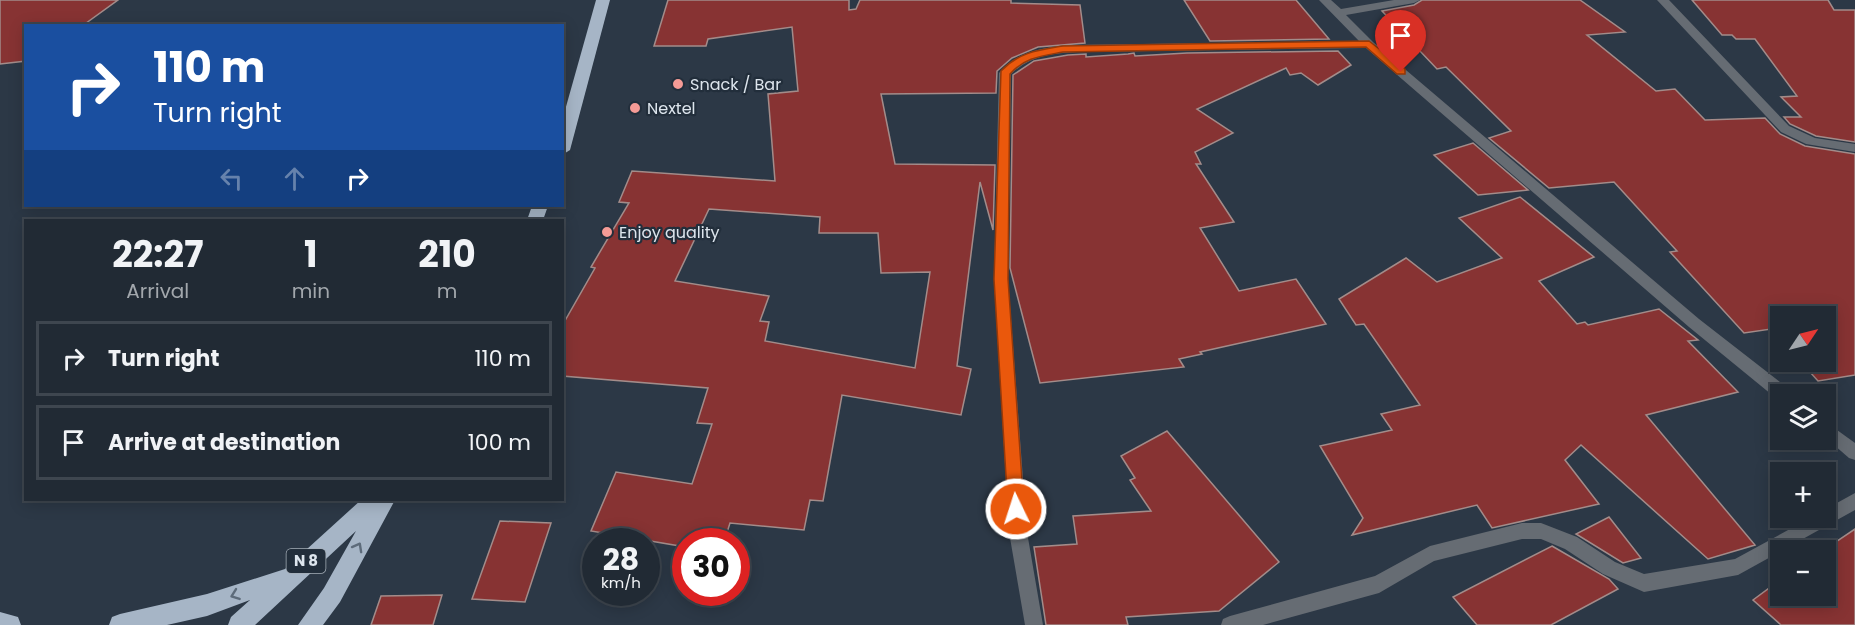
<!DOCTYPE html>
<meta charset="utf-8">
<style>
body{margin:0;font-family:Poppins,sans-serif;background:#29323c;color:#f1f3f6;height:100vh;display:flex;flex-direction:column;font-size:22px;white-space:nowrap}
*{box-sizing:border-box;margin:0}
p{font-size:20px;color:#a2a7ac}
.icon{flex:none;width:33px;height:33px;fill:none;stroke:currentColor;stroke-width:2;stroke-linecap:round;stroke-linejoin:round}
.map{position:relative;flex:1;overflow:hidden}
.drawer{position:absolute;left:24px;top:219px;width:540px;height:282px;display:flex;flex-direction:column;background:#212a34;border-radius:0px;box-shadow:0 3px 15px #0003,0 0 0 2px #3e464f}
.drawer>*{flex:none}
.hud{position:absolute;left:24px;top:24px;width:540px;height:183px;border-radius:0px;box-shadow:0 3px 15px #0003,0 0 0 2px #3e464f;background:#1a4fa0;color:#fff;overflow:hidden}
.needle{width:39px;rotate:55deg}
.controls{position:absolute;left:1770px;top:306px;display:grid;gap:12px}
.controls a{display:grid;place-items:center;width:66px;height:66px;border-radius:0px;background:#212a34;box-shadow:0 3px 15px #0003,0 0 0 2px #3e464f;font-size:30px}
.speed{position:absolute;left:582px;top:528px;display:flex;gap:12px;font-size:30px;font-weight:700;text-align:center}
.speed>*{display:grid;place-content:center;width:78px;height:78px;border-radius:50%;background:#212a34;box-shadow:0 3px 15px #0003,0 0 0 2px #3e464f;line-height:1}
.speed small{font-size:15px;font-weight:400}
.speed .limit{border:9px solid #d22;background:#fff;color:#111}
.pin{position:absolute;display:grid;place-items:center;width:51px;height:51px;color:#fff;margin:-62px -26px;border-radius:50% 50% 50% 0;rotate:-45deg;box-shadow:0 0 6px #0007}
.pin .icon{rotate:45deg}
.me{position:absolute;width:66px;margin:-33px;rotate:356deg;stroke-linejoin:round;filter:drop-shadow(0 0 4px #0008)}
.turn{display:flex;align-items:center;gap:21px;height:126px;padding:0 30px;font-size:27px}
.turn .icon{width:78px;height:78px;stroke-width:2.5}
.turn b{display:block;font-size:42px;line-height:51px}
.lanes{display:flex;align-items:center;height:57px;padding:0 30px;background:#0003;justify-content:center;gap:30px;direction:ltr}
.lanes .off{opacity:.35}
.eta{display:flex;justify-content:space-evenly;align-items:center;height:102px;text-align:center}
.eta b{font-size:36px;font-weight:700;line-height:42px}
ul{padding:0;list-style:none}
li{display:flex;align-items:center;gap:18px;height:75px;margin:0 12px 9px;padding:0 18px;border:3px solid #3e464f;border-radius:0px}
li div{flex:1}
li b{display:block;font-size:22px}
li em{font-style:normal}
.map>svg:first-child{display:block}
</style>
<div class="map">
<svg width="1855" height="625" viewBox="0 0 1855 625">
<rect width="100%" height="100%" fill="#2c3846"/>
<g fill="#873333" stroke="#a38c8a" stroke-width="1.5" fill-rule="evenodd">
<polygon points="0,0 118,0 82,26 26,26 26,61 0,64"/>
<path d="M668,0H849V10L856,9L860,0H1011V3L1080,5L1085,43L1038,47L1012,58L997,71L996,93L881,94L895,164L995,165L993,230L980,182L957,366L971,369L961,415L842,395L823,501L810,500L804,530L730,523L724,542H686V547L591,531L616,472L692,484L712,424L697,423L708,388L562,376V326L595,268L591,267L629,203L619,202L632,171L775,181L768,94L798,91L792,27L708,39L706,46H654ZM709,209L820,217L819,233H878L881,273L930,272L915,368L765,341L769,322L760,321L769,296L675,281Z"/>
<polygon points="1184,0 1296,0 1329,39 1210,41"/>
<polygon points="1422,0 1580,0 1625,32 1587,35 1656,91 1675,89 1705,120 1765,118 1780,134 1805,146 1855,154 1855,375 1818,381 1801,362 1826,362 1826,316 1780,316 1780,339 1771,329 1744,333 1670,252 1677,251 1614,182 1549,188 1489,138 1511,131 1446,67 1437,69 1382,11 1414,5"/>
<polygon points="1692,0 1828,0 1834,10 1855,10 1855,142 1816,136 1790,124 1784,117 1801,117 1781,97 1797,96 1755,39 1736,39 1732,35 1722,35"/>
<polygon points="1338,51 1351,65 1318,85 1301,73 1290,75 1286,68 1197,109 1233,133 1195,152 1201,164 1196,164 1234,222 1200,228 1239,291 1296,279 1326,324 1200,352 1202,354 1179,359 1184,367 1040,383 1010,268 1013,75 1034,61 1068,55 1086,54 1086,57 1128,54 1134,53 1135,56 1187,53"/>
<polygon points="1473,143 1528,190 1478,195 1434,155"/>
<polygon points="1520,197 1594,257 1539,281 1577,324 1585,322 1588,325 1659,309 1698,340 1688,341 1738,392 1646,415 1755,545 1708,559 1581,445 1565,460 1599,504 1492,528 1477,505 1352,535 1363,518 1320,446 1392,430 1381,414 1420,405 1364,324 1356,325 1339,299 1406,258 1437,282 1502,258 1459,218"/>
<polygon points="1167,431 1279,562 1219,611 1126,617 1128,625 1046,625 1034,547 1077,544 1073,516 1151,511 1130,480 1135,478 1121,456"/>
<polygon points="1609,517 1641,558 1623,563 1576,534"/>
<polygon points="500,521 551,523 525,602 472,599"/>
<polygon points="1855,529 1855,625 1781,625 1753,600 1780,580 1780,596 1826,596 1826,550 1824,550"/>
<polygon points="1552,546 1609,579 1618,589 1551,625 1477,625 1453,597"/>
<polygon points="442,595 433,625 371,625 381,596"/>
</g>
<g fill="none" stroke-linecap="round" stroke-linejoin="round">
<g fill="#666c73" fill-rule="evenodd">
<path d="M1319,0H1331L1341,9L1394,0H1420L1414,3L1346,15L1373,42L1699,319L1789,389L1791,394H1780V400L1777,399L1689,327L1366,48L1077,52C1052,53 1030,56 1011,74L1008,279L1027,532L1043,625H1025L1009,532L994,279L999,73C1016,52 1042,48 1067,45L1359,41Z"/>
<polygon points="1657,0 1669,0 1789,126 1815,138 1855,144 1855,152 1806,144 1781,132"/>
<polygon points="1826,422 1855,443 1855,460 1849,458 1826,438"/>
<polygon points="1855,493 1855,510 1738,575 1644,592 1603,574 1565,549 1541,539 1522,539 1434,561 1379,593 1263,625 1221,625 1223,619 1230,616 1375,576 1430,546 1522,523 1541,523 1577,537 1615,562 1644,574 1735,559 1810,518 1826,518 1826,509"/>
</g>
<g fill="#a6b5c6" fill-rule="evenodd">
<polygon points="596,0 610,0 570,150 562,155 562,121"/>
<polygon points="532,206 548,206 543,220 527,220"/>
<polygon points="361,500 395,500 340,602 323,625 298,625 324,588 356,531 255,625 228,625 231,617 250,600 207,616 167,625 109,625 112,617 120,614 207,594 285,569"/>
<polygon points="0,612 18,617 21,625 0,625"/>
</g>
</g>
<defs><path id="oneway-chevron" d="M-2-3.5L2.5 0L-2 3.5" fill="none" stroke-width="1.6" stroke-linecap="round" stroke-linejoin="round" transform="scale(1.5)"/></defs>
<g stroke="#5d6b7a">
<use href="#oneway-chevron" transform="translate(358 547) rotate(-61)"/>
<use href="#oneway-chevron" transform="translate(235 595) rotate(160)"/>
</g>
<path fill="#ea580c" stroke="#983908" stroke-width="1.5" d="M1369,41L1405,69V74H1397L1366,47L1063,52C1042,56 1025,57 1010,74L1008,279L1024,509L1022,514L1016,516L1010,514L1008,509L994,279L1001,71C1019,52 1039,50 1063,46Z"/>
<g fill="#f59b96" stroke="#222e3b" stroke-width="2">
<circle cx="678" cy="84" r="6"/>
<circle cx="635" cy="108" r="6"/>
<circle cx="607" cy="232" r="6"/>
</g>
<g text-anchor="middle" stroke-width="4.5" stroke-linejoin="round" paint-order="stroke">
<rect fill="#222e3b" stroke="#a5aeb8" stroke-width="1.5" x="286.5" y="549" width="39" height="24" rx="4.5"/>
<g font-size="15" font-weight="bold" fill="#dde5ed">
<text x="306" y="566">N 8</text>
</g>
<g font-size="16" fill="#dde5ed" stroke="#222e3b" text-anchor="start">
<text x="690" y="90">Snack / Bar</text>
<text x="647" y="114">Nextel</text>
<text x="619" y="238">Enjoy quality</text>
</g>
</g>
</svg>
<div class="controls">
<a><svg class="needle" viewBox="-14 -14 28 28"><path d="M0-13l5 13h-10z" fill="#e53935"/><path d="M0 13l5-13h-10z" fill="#a2a7ac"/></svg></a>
<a><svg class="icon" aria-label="layers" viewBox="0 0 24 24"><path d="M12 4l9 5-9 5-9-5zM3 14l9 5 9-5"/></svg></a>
<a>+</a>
<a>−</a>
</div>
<div class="speed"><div>28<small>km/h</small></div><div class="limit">30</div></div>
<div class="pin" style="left:1401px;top:72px;background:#d93025"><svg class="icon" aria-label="arrive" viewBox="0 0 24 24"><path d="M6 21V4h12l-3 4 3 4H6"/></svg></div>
<svg class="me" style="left:1016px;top:509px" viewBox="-20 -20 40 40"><circle r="17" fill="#ea580c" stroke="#fff" stroke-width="3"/><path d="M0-11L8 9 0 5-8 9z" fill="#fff"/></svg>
<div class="hud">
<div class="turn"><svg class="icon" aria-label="right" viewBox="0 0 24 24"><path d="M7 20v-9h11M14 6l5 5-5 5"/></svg><div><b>110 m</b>Turn right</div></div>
<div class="lanes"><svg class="icon off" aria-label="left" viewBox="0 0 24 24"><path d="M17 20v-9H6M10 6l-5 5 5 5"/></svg><svg class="icon off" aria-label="ahead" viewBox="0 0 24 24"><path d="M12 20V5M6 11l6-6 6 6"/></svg><svg class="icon" aria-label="right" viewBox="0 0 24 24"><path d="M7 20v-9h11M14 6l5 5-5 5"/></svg></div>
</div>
<section class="drawer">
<div class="eta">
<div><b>22:27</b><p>Arrival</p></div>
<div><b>1</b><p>min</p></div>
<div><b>210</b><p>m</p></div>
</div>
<ul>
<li><svg class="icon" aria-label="right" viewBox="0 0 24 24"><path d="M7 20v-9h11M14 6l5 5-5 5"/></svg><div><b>Turn right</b></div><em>110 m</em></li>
<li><svg class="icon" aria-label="arrive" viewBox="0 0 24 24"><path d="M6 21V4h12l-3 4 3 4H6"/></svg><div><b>Arrive at destination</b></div><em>100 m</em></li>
</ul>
</section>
</div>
